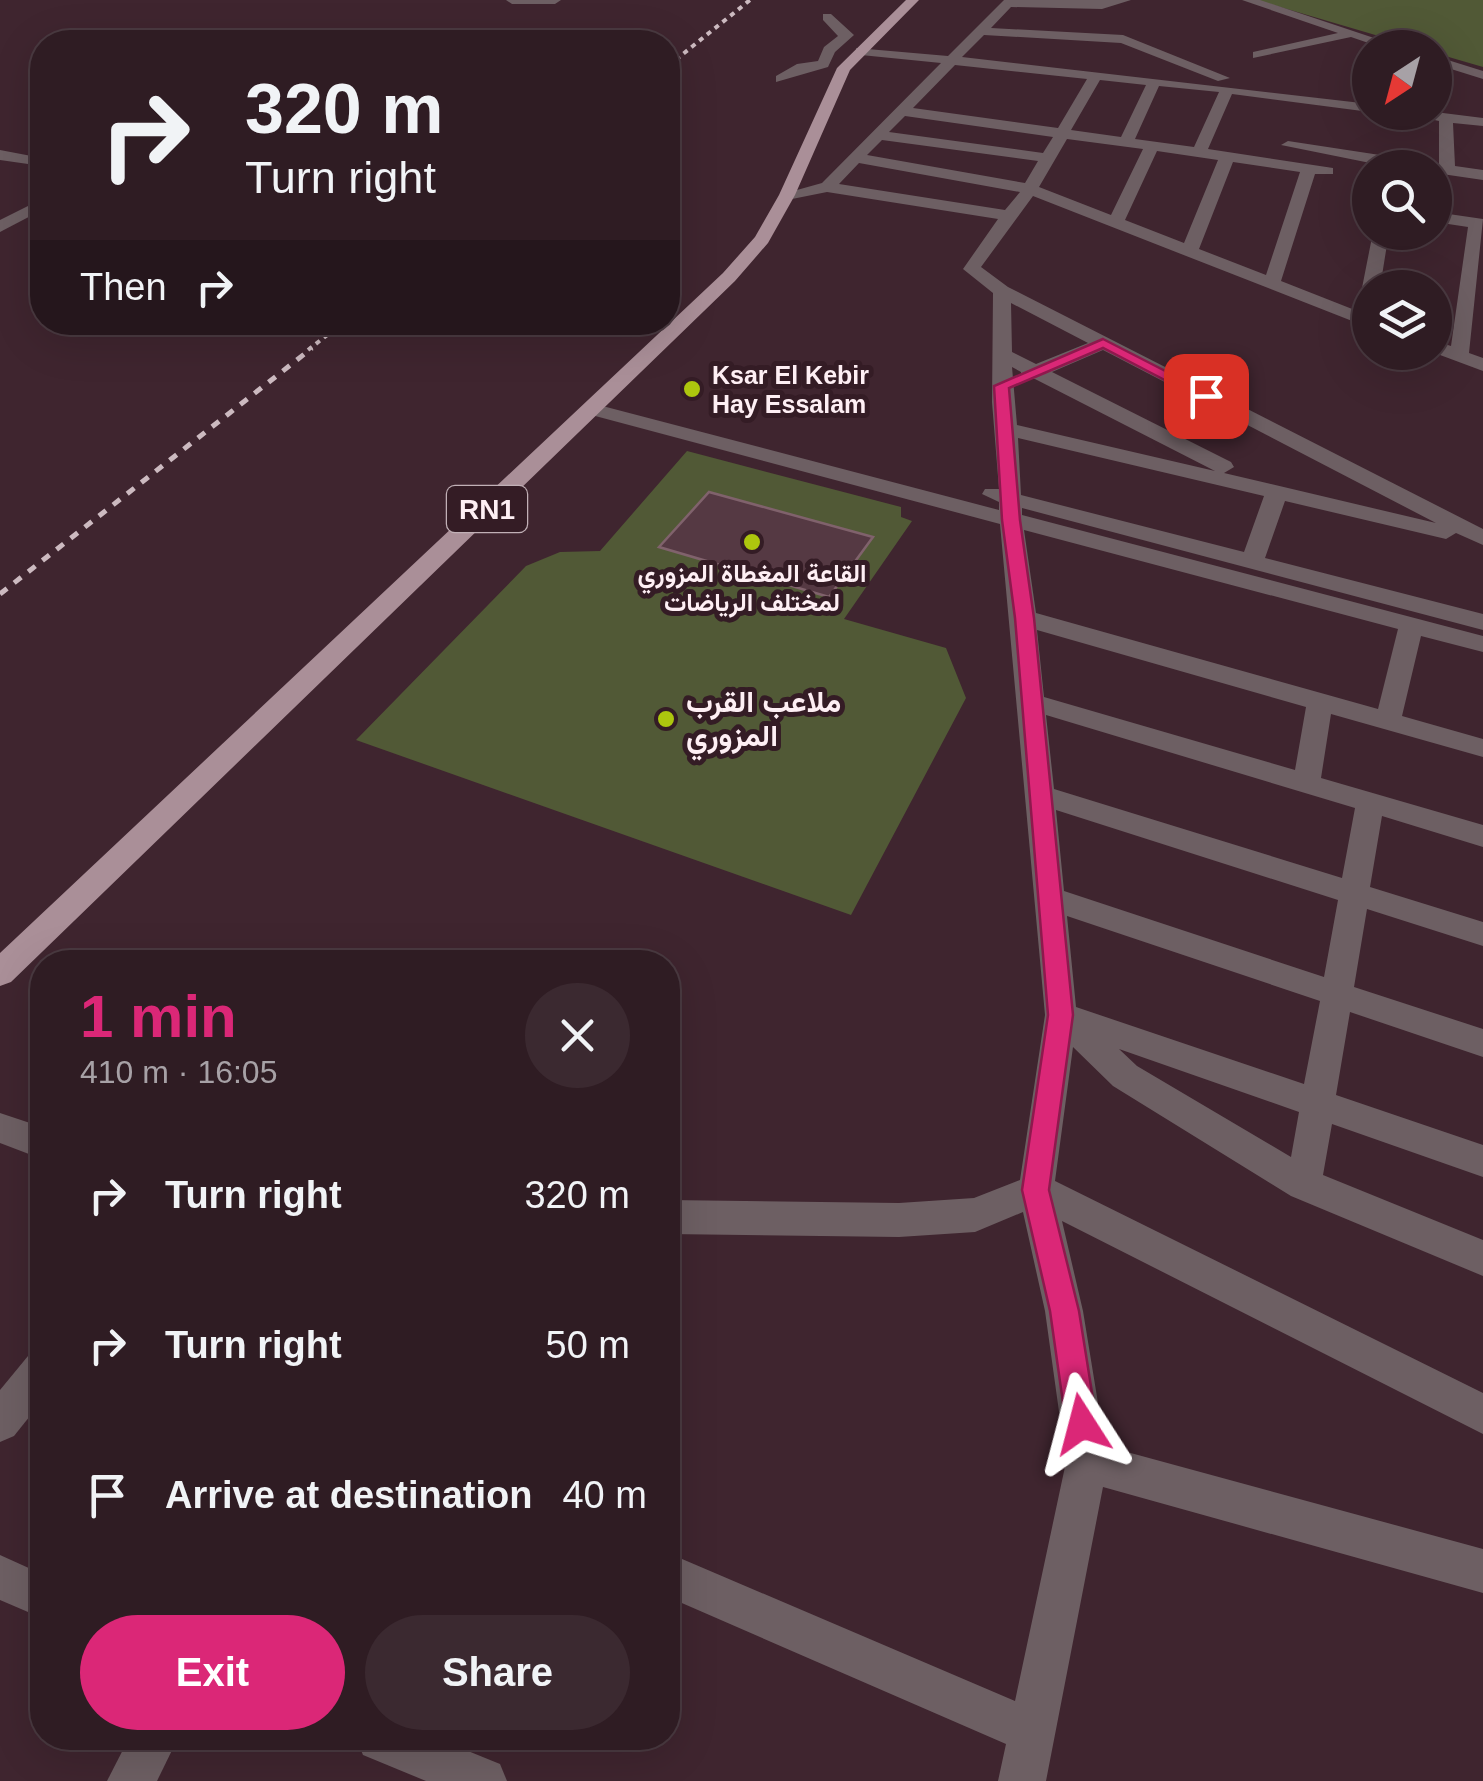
<!DOCTYPE html>
<meta charset="utf-8">
<style>
body{margin:0;font-family:Arial,Vazirmatn,sans-serif;background:#3b2930;color:#f1f3f6;height:100vh;display:flex;flex-direction:column;font-size:38px;white-space:nowrap}
*{box-sizing:border-box;margin:0}
p{font-size:32px;color:#a7a1a6}
.icon{flex:none;width:55px;height:55px;fill:none;stroke:currentColor;stroke-width:2;stroke-linecap:round;stroke-linejoin:round}
.map{position:relative;flex:1;overflow:hidden}
.details{position:absolute;left:30px;top:950px;width:650px;height:800px;display:flex;flex-direction:column;background:#2f1c23;border-radius:40px;box-shadow:0 10px 40px #0002,0 0 0 2px #4a3a41}
.details>*{flex:none}
.hud{position:absolute;left:30px;top:30px;width:650px;height:305px;border-radius:40px;box-shadow:0 10px 40px #0002,0 0 0 2px #4a3a41;background:#2f1c23;color:#f1f3f6;overflow:hidden}
.needle{width:65px;rotate:216deg}
.controls{position:absolute;left:1352px;top:30px;display:grid;gap:20px}
.controls a{display:grid;place-items:center;width:100px;height:100px;border-radius:50%;background:#2f1c23;box-shadow:0 10px 40px #0002,0 0 0 2px #4a3a41;font-size:50px}
.pin{position:absolute;display:grid;place-items:center;width:85px;height:85px;color:#fff;margin:-42px;border-radius:20px;box-shadow:0 5px 15px #0006}
.me{position:absolute;width:110px;margin:-55px;rotate:351deg;stroke-linejoin:round;filter:drop-shadow(0 0 8px #0008)}
.turn{display:flex;align-items:center;gap:35px;height:210px;padding:0 50px;font-size:45px}
.turn .icon{width:130px;height:130px;stroke-width:2.5}
.turn b{display:block;font-size:70px;line-height:85px}
.then{display:flex;align-items:center;height:95px;padding:0 50px;background:#0003;gap:20px;font-size:38px}
.round{display:grid;place-items:center;flex:none;width:105px;height:105px;border-radius:52px;background:#3b2930}
.summary{display:flex;align-items:center;justify-content:space-between;height:170px;padding:0 50px}
h1{font-size:60px;font-weight:800;line-height:75px;color:#db2777}
.cta{display:flex;gap:20px;margin-top:auto;padding:20px 50px}
.cta a{flex:1;height:115px;border-radius:60px;background:#db2777;color:#fff;font-size:40px;font-weight:800;line-height:115px;text-align:center}
.cta a+a{background:#3b2930;color:#f1f3f6}
ul{padding:0;list-style:none}
li{display:flex;align-items:center;gap:30px;height:150px;padding:0 50px}
li div{flex:1}
li b{display:block;font-size:38px}
li em{font-style:normal}
.map>svg:first-child{display:block}
</style>
<div class="map">
<svg width="1483" height="1781" viewBox="0 0 1483 1781">
<rect width="100%" height="100%" fill="#3f252f"/>
<g fill="#515936">
<polygon points="1256,0 1483,0 1483,67 1435,53 1435,48 1416,47"/>
<polygon points="687,451 901,507 901,517 912,521 844,619 946,648 966,698 851,915 356,740 526,566 560,552 600,551"/>
</g>
<polygon fill="#553943" stroke="#80626c" stroke-width="2.5" points="709,492 873,537 829,597 659,547"/>
<g fill="none" stroke-linecap="round" stroke-linejoin="round">
<g fill="#6d5f63" fill-rule="evenodd">
<polygon points="506,0 561,0 555,4 512,4"/>
<path d="M1004,0H1131L1102,9L1011,7L991,28L1123,35L1230,78L1218,81L1121,43L984,35L962,57L1370,104V112L1232,94L1208,149L1333,168V174H1315L1281,281L1370,316V328L1033,196L981,267L1008,287L1483,529V545L1456,533L1446,539L1285,501L1265,558L1483,614V630L1022,508V515L1483,636V652L1421,636L1402,716L1483,739V757L1331,714L1321,778L1483,825V847L1382,816L1370,887L1483,922V946L1367,909L1354,987L1483,1029V1057L1350,1012L1336,1095L1483,1145V1177L1332,1124L1323,1175L1483,1240V1276L1291,1196L1113,1086L1073,1047L1055,1181L1483,1393V1434L1062,1221L1083,1311L1105,1446L1483,1549V1593L1103,1487L1046,1781H998L1006,1744L668,1597V1553L1015,1701L1066,1462L1045,1311L1023,1212L975,1232L899,1237L668,1234V1200L899,1203L974,1198L1020,1180L1045,1015L1000,524L584,413L581,409L591,403L999,510V502L982,494L985,489H999L992,402L993,293L963,269L998,219L827,192L787,200L779,195L822,183L941,63L861,55L856,54V48L948,56ZM955,65L1087,79L1058,128L913,108ZM1100,80L1146,85L1121,137L1071,130ZM1159,86L1219,92L1194,147L1135,139ZM905,116L1053,137L1043,153L889,132ZM1067,139L1143,149L1111,215L1039,187ZM882,140L1038,161L1025,183L867,155ZM1157,151L1218,160L1184,243L1125,220ZM1233,162L1300,172L1266,275L1199,249ZM859,163L1020,192L1005,210L839,184ZM1011,303L1088,343L1036,364L1012,352ZM1103,350L1436,523L1224,473L1234,467L1231,462L1052,372ZM1012,367L1021,372V379H1035L1215,471L1017,425ZM1018,438L1264,496L1244,552L1021,495ZM1024,530L1398,629L1378,709L1036,613ZM1037,630L1306,707L1295,770L1044,697ZM1046,715L1355,808L1342,878L1054,789ZM1056,810L1338,900L1324,977L1064,891ZM1067,916L1320,1001L1304,1084L1076,1007ZM1119,1049L1299,1112L1291,1157L1137,1066Z"/>
<polygon points="1242,0 1260,0 1404,48 1383,48 1351,37 1253,58 1253,52 1338,33"/>
<polygon points="823,14 831,14 854,35 835,52 828,67 776,82 776,76 797,64 818,61 824,47 838,36 823,20"/>
<polygon points="1435,56 1483,71 1483,79 1435,64"/>
<polygon points="1398,112 1435,112 1483,118 1483,126 1453,123 1455,166 1483,170 1483,180 1435,173 1435,168 1395,168 1281,145 1288,141 1439,164 1439,121"/>
<polygon points="0,150 42,158 42,166 0,160"/>
<polygon points="42,199 42,210 0,232 0,220"/>
<polygon points="1435,212 1483,219 1469,353 1483,358 1483,371 1432,352 1435,341 1451,346 1468,227 1435,222"/>
<polygon points="1373,232 1389,232 1380,288 1370,288 1370,293 1362,288"/>
<polygon points="0,1113 42,1127 42,1159 0,1143"/>
<polygon points="42,1350 42,1401 14,1436 0,1442 0,1390 28,1356"/>
<polygon points="0,1555 42,1574 42,1618 0,1600"/>
<polygon points="129,1738 178,1738 157,1781 107,1781"/>
<polygon points="356,1738 436,1738 500,1764 507,1781 426,1781 363,1755"/>
</g>
<polygon fill="#aa8f98" fill-rule="evenodd" points="906,0 919,0 850,70 795,195 768,243 735,281 11,982 0,986 0,953 723,273 755,237 779,195 837,68"/>
<g stroke="#ccbac0" stroke-width="4" stroke-dasharray="5 5" stroke-linecap="butt">
<polyline points="668,66 750,0"/>
<polyline points="308,350 344,322"/>
</g>
<polyline stroke="#ccbac0" stroke-width="5" stroke-dasharray="9 9" stroke-linecap="butt" points="0,594 312,348"/>
</g>
<polygon fill="#db2777" stroke="#8e194d" stroke-width="2.5" points="1103,339 1214,396 1201,399 1103,348 1009,388 1020,520 1034,618 1073,1015 1049,1190 1079,1311 1097,1424 1092,1435 1082,1440 1071,1435 1066,1424 1050,1311 1022,1190 1048,1015 1015,618 1002,520 994,386"/>
<g fill="#adc60e" stroke="#341c25" stroke-width="4">
<circle cx="692" cy="389" r="10"/>
<circle cx="752" cy="542" r="10"/>
<circle cx="666" cy="719" r="10"/>
</g>
<g text-anchor="middle" stroke-width="10" stroke-linejoin="round" paint-order="stroke">
<g font-size="25" font-weight="bold" fill="#feeff4" stroke="#341c25" text-anchor="start">
<text x="712" y="384">Ksar El Kebir<tspan x="712" dy="29">Hay Essalam</tspan></text>
<text x="752" y="582" text-anchor="middle">القاعة المغطاة المزوري<tspan x="752" dy="29">لمختلف الرياضات</tspan></text>
</g>
<rect fill="#341c25" stroke="#c1b0b6" stroke-width="2.5" x="447" y="486" width="80" height="46" rx="8"/>
<g font-size="28" font-weight="bold" fill="#feeff4">
<text x="487" y="519">RN1</text>
</g>
<g font-size="30" font-weight="bold" fill="#feeff4" stroke="#341c25" text-anchor="start">
<text x="686" y="712">ملاعب القرب<tspan x="686" dy="34">المزوري</tspan></text>
</g>
</g>
</svg>
<div class="controls">
<a><svg class="needle" viewBox="-14 -14 28 28"><path d="M0-13l5 13h-10z" fill="#e53935"/><path d="M0 13l5-13h-10z" fill="#a7a1a6"/></svg></a>
<a><svg class="icon" aria-label="search" viewBox="0 0 24 24"><circle cx="10" cy="10" r="6"/><path d="M15 15l6 6"/></svg></a>
<a><svg class="icon" aria-label="layers" viewBox="0 0 24 24"><path d="M12 4l9 5-9 5-9-5zM3 14l9 5 9-5"/></svg></a>
</div>
<div class="pin" style="left:1206px;top:396px;background:#d93025"><svg class="icon" aria-label="arrive" viewBox="0 0 24 24"><path d="M6 21V4h12l-3 4 3 4H6"/></svg></div>
<svg class="me" style="left:1082px;top:1424px" viewBox="-20 -20 40 40"><path d="M0-17L14 15 0 8-14 15z" fill="#db2777" stroke="#fff" stroke-width="4"/></svg>
<div class="hud">
<div class="turn"><svg class="icon" aria-label="right" viewBox="0 0 24 24"><path d="M7 20v-9h11M14 6l5 5-5 5"/></svg><div><b>320 m</b>Turn right</div></div>
<div class="then">Then<svg class="icon" aria-label="right" viewBox="0 0 24 24"><path d="M7 20v-9h11M14 6l5 5-5 5"/></svg></div>
</div>
<section class="details">
<div class="summary"><div><h1>1 min</h1><p>410 m · 16:05</p></div><a class="round"><svg class="icon" aria-label="close" viewBox="0 0 24 24"><path d="M6 6l12 12M18 6L6 18"/></svg></a></div>
<ul>
<li><svg class="icon" aria-label="right" viewBox="0 0 24 24"><path d="M7 20v-9h11M14 6l5 5-5 5"/></svg><div><b>Turn right</b></div><em>320 m</em></li>
<li><svg class="icon" aria-label="right" viewBox="0 0 24 24"><path d="M7 20v-9h11M14 6l5 5-5 5"/></svg><div><b>Turn right</b></div><em>50 m</em></li>
<li><svg class="icon" aria-label="arrive" viewBox="0 0 24 24"><path d="M6 21V4h12l-3 4 3 4H6"/></svg><div><b>Arrive at destination</b></div><em>40 m</em></li>
</ul>
<div class="cta"><a>Exit</a><a>Share</a></div>
</section>
</div>
